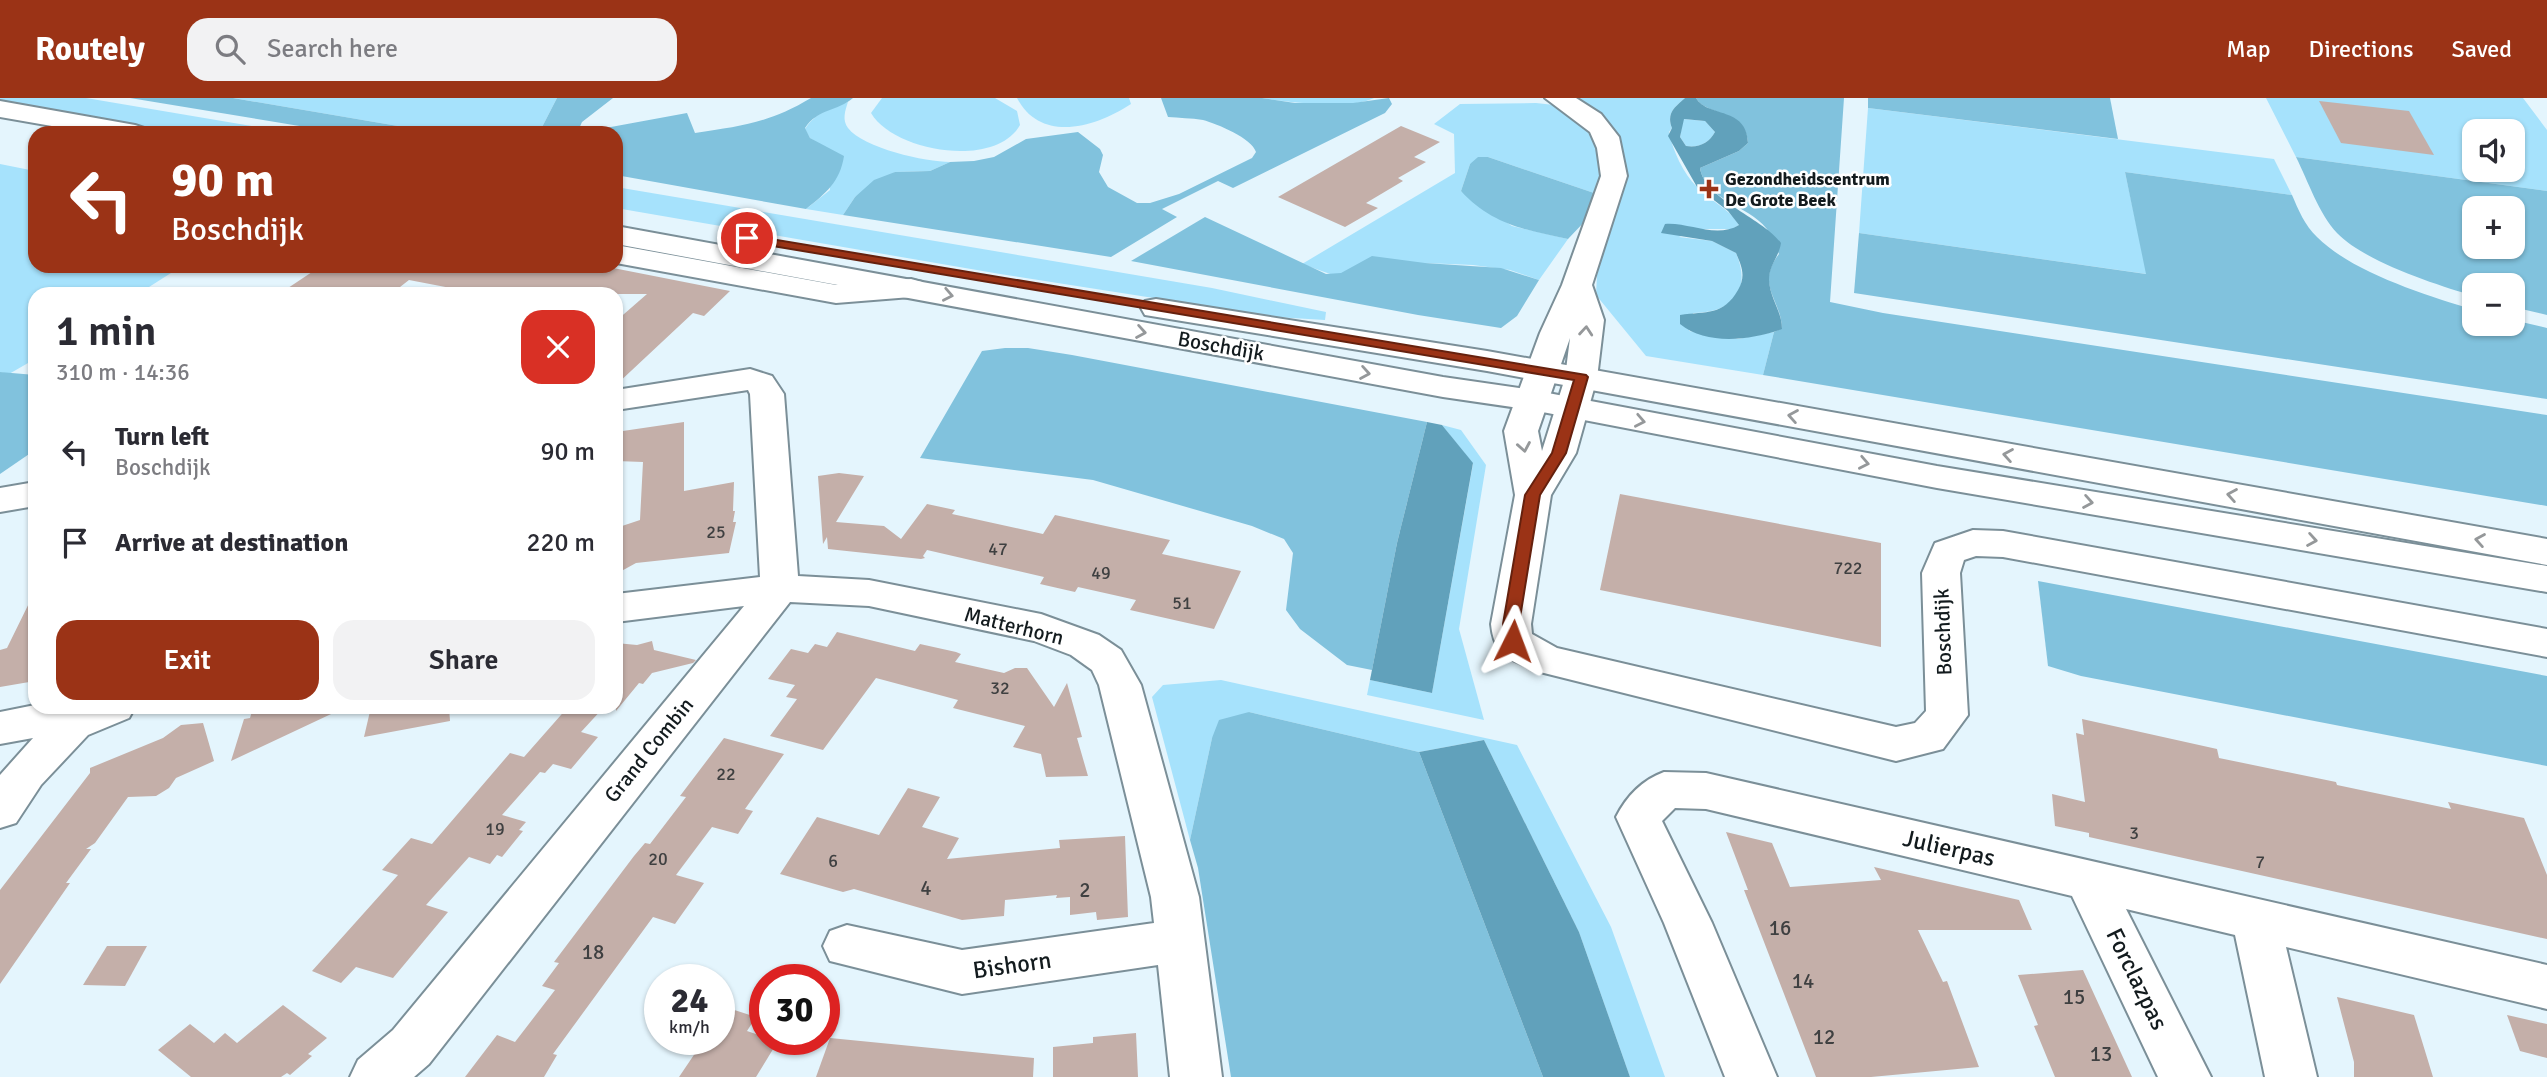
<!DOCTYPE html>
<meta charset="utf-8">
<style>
body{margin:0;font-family:Signika,sans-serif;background:#f2f2f3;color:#2b2b33;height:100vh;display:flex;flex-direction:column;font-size:26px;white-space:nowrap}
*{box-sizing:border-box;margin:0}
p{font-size:23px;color:#7c7c81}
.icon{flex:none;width:38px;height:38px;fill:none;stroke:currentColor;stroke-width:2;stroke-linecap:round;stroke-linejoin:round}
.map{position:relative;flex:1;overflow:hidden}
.panel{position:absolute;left:28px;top:189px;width:595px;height:427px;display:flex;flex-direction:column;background:#fff;border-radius:21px;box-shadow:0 2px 5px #0004}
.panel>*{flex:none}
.banner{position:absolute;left:28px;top:28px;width:595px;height:147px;border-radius:21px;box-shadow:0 2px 5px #0004;background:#9b3316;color:#fff;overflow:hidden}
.controls{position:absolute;left:2462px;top:21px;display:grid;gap:14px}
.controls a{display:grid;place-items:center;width:63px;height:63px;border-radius:14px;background:#fff;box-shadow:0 2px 5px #0004;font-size:35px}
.speed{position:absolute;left:644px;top:866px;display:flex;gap:14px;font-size:35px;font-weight:700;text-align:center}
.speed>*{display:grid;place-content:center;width:91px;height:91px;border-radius:50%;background:#fff;box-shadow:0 2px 5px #0004;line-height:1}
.speed small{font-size:18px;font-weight:400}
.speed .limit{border:10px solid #d22;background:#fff;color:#111}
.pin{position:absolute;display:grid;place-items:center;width:60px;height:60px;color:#fff;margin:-30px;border:4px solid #fff;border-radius:50%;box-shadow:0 2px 7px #0007}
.me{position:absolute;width:77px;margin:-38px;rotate:3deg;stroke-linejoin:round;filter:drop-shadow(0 0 5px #0008)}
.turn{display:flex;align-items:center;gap:24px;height:147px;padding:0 28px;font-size:32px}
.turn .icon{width:91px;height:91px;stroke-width:2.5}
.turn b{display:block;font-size:49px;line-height:60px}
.round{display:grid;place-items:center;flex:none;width:74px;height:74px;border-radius:21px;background:#f2f2f3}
.head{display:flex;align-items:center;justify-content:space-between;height:119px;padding:0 28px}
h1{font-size:42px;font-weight:600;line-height:52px}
.button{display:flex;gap:14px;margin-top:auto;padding:14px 28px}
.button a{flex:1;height:80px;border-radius:21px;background:#9b3316;color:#fff;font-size:28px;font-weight:600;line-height:80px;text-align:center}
.button a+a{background:#f2f2f3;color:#2b2b33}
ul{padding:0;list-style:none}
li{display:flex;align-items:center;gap:21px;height:91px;padding:0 28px}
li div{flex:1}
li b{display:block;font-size:26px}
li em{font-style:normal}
header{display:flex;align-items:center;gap:42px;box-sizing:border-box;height:98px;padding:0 35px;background:#9b3316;color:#fff}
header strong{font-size:33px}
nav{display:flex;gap:38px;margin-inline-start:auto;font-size:24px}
.search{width:490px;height:63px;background:#f2f2f3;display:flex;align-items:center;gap:18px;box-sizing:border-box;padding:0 24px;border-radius:21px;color:#7c7c81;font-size:26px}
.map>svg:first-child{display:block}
</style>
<header>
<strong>Routely</strong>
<div class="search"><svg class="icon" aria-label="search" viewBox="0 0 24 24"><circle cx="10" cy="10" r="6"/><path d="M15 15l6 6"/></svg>Search here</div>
<nav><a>Map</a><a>Directions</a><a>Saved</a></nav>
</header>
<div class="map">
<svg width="2547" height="979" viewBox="0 0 2547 979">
<rect width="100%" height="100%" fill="#e4f5fd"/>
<g fill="#a6e2fc" fill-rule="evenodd">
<polygon points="0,0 86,0 293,35 181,35 0,4"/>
<polygon points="233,0 557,0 539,35 439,35"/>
<path d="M882,0H995L1017,13L1020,27C995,71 894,54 871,15Z"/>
<path d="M1017,0H1129L1131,6C1096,29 1041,46 1017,0Z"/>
<path d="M1262,0H1374C1351,12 1287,4 1262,0Z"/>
<path d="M1575,0H1685C1675,9 1666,15 1672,30L1669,34C1673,53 1683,75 1697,89C1710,103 1729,110 1739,127L1732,131H1697L1679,139L1712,143L1736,155C1752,192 1733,215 1693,215L1689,233L1738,241L1774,234L1763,277L1646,258L1596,197L1597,177L1620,85Z"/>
<path d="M2266,0H2523L2547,32V93L2296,59ZM2474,33H2513V72H2474Z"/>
<path d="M848,4C845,13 842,22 848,30C863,50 926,64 950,64L930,73L895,74L855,99L843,117L806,111L830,92L827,51L810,40L805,31C815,15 831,10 848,4Z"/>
<polygon points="1536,5 1554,7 1591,28 1606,68 1597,84 1594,95 1488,59 1470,66 1461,93 1512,128 1568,141 1539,182 1510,172 1473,167 1425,165 1333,177 1302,166 1455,75 1454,36 1434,26 1460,6"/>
<polygon points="1868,10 2274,61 2292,97 2125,74 2147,176 1859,135"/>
<path d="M1683,21L1705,23L1715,34C1709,45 1699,50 1686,48L1680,39Z"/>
<polygon points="0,66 35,73 35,168 182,168 138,196 35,196 35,261 9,276 0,274"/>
<polygon points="616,89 1212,190 1326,214 1325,222 1275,219 1000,176 616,110"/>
<polygon points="1442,327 1461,332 1486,367 1459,531 1484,622 1367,597 1370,582 1432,595 1473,366"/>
<polygon points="1221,582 1517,647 1611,829 1665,979 1630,979 1579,834 1484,642 1419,654 1249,614 1212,640 1190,742 1152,599 1163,587"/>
</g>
<g fill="#81c2dd" fill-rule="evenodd">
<polygon points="130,0 233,0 439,35 342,35"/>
<polygon points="557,0 613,0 582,24 577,35 539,35"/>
<path d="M811,0H853C838,13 817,11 805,30L810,40L844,58C840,84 826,95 806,111L616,77V35H599L600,31L687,15L695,35C742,28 769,25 811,0Z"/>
<path d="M1161,0H1262L1295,5H1353L1389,0L1392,6L1385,15L1233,90L1218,83L1162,111L1177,119L1111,159L843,117L855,99L874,82L895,74L930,73L950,64L974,63L994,59L1026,41L1078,34L1100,51L1103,57L1099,74L1108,89L1137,105H1150L1179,96L1252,60L1256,54C1252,40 1217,26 1203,22C1191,20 1179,20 1168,19Z"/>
<path d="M1696,0H1844L1830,204L1883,215L2547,317V408L1763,277L1774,234L1782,230C1781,201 1755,187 1779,156C1775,148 1772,137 1766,130C1749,108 1705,102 1700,70L1739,53L1748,45C1747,12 1706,18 1696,0Z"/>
<polygon points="1868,0 2110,0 2118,41 1868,10"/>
<path d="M1478,59H1488L1594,95L1587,121L1568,141C1525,132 1491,126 1461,93L1470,66Z"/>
<path d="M2296,59L2547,93V217L2513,209V187H2474V198C2437,187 2365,164 2337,135C2319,116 2308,83 2296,59ZM2474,110H2513V149H2474Z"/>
<path d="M2125,74L2292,97C2298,111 2305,128 2317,139C2353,175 2426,197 2474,212V226H2513V222L2547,230V301L1854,195L1859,135L2146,176Z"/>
<polygon points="1205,119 1326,176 1341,175 1372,158 1425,165 1501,170 1539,182 1517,218 1501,230 1418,217 1131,163"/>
<polygon points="1005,250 1028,250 1072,257 1427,324 1397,445 1372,572 1347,567 1300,531 1286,512 1293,455 1284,441 1252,428 1093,382 920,360 982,253"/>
<polygon points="0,274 35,277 35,352 0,376"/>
<polygon points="2038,483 2547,578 2547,668 2081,578 2048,568"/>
<polygon points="1249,614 1419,654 1543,979 1231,979 1198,770 1190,742 1212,640 1219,622"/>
</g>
<g fill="#61a1bb" fill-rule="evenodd">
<path d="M1685,0H1696C1708,20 1747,8 1748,45L1739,53L1700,70C1704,101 1763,120 1781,145C1779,159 1769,167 1769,182C1770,201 1782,213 1782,231C1751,242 1707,248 1680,226V217C1707,213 1723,218 1738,192C1746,178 1742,169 1736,155L1712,143L1661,135L1665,126C1689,124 1716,141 1739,127L1728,113L1697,89L1668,38L1672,30C1666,15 1675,9 1685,0ZM1684,21L1705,23L1715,34C1709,45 1699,50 1686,48L1680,39Z"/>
<polygon points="1427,324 1442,327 1473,365 1432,595 1370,582 1397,445"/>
<polygon points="1484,642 1579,834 1630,979 1543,979 1419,654"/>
</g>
<g fill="#c4afa9">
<polygon points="2319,3 2409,13 2434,57 2341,45"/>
<polygon points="1401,28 1440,44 1414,59 1426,64 1398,80 1403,83 1366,105 1378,110 1345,129 1278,99"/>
<polygon points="321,168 603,168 730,193 704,218 693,215 616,287 616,223 647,196 482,196 409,182 391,196 279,196"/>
<polygon points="684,324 684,393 734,384 733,413 735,413 733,424 736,424 729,455 636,465 616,476 616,430 640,422 643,364 616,363 616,334"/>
<polygon points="839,375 864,378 836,424 884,428 901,441 927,406 955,412 952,416 1043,436 1055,417 1170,442 1162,456 1241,473 1214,531 1130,512 1136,502 1078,489 1075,494 1040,486 1044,479 927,452 923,458 925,460 921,461 828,451 827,439 823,446 818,378"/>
<polygon points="1620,396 1881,445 1881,549 1600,492"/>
<polygon points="35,493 35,583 0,589 0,552 7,550"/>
<polygon points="837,534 915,553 920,546 956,554 961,556 955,564 1004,575 1015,570 1027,570 1054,609 1067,585 1082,639 1077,640 1088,678 1046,679 1041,656 1013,649 1025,628 953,610 958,602 876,580 823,652 770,638 797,601 786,599 795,587 768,581 791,551 808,555 815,546 827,549"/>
<polygon points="652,543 654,552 696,562 693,565 652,575 643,586 639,585 616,613 616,545 637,547"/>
<polygon points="271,609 346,609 231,663 244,621 250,620 252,613"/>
<polygon points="371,609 449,609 450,623 364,639"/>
<polygon points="568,609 604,609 581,634 598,639 571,671 553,666 545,675 540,674 502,717 526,724 519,732 523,733 502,759 497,757 490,766 469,759 426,807 448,814 393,880 356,869 341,885 312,873 398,777 382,772 411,740 432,746 510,655 524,659"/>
<polygon points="2082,621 2217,651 2219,660 2336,684 2337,687 2451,711 2448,704 2524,720 2547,777 2547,841 2089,739 2089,735 2055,728 2052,696 2085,704 2076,635 2084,637"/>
<polygon points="203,625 214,663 176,680 169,690 156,698 128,699 95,745 86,751 91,751 66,785 70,785 0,886 0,792 90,675 90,670 163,640 181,627"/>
<polygon points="724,640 784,656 745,711 753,713 738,736 712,729 676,777 704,785 675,826 653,819 553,956 557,957 544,979 465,979 497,937 515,944 555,892 542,888 559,865 554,864 634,758 645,745 650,746 686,699 680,698"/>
<polygon points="908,690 940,699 922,729 959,740 947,761 1060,750 1059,742 1125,738 1128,819 1097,822 1096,814 1070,817 1070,799 1056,800 1057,797 1005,802 1004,818 962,822 854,791 843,794 780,776 817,719 879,737"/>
<polygon points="1726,734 1772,745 1790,789 1881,782 1874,769 2019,802 2032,832 1918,832 1943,884 1947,883 1979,969 1871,979 1816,979 1744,792 1748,792"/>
<polygon points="107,848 147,848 125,888 83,887"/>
<polygon points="2083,872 2132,979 2055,979 2034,928 2038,927 2018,877"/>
<polygon points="2337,899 2414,917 2433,979 2354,979 2354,964"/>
<polygon points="283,907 327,940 308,956 312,958 290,977 287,975 281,979 191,979 158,952 190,926 214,945 225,935 237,945"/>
<polygon points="719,907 756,919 747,933 765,939 765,942 778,943 756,979 679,979 704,942 719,942"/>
<polygon points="2507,917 2547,926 2547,960 2520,953"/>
<polygon points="1136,935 1138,979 1053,979 1053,949 1093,945 1093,939"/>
<polygon points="830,940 1034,960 1033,979 816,979"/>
</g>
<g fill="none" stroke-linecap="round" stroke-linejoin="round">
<g stroke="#7b8f98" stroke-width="4">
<g id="minor">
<path d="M1545,0H1576L1601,16L1619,39L1627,78L1592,187L1604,222L1597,280L1576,355L1551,397L1531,526L1532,536L1557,550L1896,629L1915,625L1926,613L1922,475L1935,445L1973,432L2003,433L2547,531V559L2003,459L1976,458L1964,462L1960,475L1968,617L1943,651L1896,663L1532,572C1507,558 1494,557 1491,526L1515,397L1504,333L1540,235L1562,187L1601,78L1597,50L1590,34ZM1570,240L1565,280L1542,353L1538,333Z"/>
<polygon points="616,147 836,187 911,181 922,184 926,190 922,196 911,199 836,205 616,165"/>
<polygon points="750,271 772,278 784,296 798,478 869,482 1041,516 1099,537 1121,552 1141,587 1199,799 1222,979 1170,979 1158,867 962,896 830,863 823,848 830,833 847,827 962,852 1154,825 1151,799 1099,587 1092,572 1071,557 1034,543 869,508 790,504 429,966 414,979 350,979 358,962 393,932 744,508 616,524 616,496 760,479 750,296 748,292 616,312 616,292"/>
<polygon points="35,384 35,408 0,414 0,390"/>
<polygon points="35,607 135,609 129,620 88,637 41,687 16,725 0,730 0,677 33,640 0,646 0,614"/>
<path d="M1664,674L1706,675L2547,867V911L2286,849L2317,979H2265L2235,837L2126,811L2211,979H2158L2072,798L1706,711L1675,710L1662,723L1712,825L1777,979H1725L1664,825L1616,719C1626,699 1642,682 1664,674Z"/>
</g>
</g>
<g stroke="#7b8f98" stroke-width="4">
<g id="major">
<polygon points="0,3 135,27 144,30 148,35 92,35 0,19"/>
<polygon points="616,128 1443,279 1532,292 1937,368 2547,468 2547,494 1937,390 1532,312 1443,299 616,146"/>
<polygon points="1156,201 1487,253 2547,441 2547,467 1487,273 1145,217 1141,210 1145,203"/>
</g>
</g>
<use href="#minor" fill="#fff" fill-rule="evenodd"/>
<use href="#major" fill="#fff" fill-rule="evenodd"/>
</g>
<defs><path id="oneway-chevron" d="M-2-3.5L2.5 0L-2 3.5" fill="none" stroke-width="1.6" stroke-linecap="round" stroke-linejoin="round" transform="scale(1.75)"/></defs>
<g stroke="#95989a">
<use href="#oneway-chevron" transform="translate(948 197) rotate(11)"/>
<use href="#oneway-chevron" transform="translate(1586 233) rotate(-85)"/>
<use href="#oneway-chevron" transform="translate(1141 234) rotate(10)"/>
<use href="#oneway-chevron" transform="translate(1365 275) rotate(10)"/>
<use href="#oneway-chevron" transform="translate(1793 318) rotate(-170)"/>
<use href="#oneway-chevron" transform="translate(1640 323) rotate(11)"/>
<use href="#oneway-chevron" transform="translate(1524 349) rotate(80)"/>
<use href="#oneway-chevron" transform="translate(2008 357) rotate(-170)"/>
<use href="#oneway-chevron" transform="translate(1864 365) rotate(11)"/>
<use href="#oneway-chevron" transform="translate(2232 397) rotate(-170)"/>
<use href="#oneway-chevron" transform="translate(2088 404) rotate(10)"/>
<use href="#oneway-chevron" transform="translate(2312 442) rotate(10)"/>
<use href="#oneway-chevron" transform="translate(2480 442) rotate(-170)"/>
</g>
<polygon fill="#9b3316" stroke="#65210e" stroke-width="2" points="747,137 1586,277 1588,279 1566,355 1540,397 1519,526 1521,543 1519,547 1507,547 1503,526 1525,397 1552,355 1574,282 743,143 743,138"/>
<path fill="#9b3316" stroke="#fff" stroke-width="2.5" d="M1705.5 80.5h7v7h7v7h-7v7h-7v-7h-7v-7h7z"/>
<g text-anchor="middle" stroke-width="5" stroke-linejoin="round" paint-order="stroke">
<g font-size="18" font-weight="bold" fill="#131b1e" stroke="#fff" text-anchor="start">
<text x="1725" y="87">Gezondheidscentrum<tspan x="1725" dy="21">De Grote Beek</tspan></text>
</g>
<g font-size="18" fill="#3f4041">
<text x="716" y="440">25</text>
<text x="998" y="457">47</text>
<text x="1848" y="476">722</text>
<text x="1101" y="481">49</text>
<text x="1182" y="511">51</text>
<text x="1000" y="596">32</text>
<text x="726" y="682">22</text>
<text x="495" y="737">19</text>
<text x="2134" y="741">3</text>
<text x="658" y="767">20</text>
<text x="833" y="769">6</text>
<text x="2260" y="770">7</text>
</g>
<g font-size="21" fill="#131b1e" stroke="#fff">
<text transform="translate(1221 248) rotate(10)" y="7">Boschdijk</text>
<text transform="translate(1014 528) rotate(14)" y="7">Matterhorn</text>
<text transform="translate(1943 534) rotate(-92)" y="7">Boschdijk</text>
<text transform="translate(649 652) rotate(-51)" y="7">Grand Combin</text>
</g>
<g font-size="21" fill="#3f4041">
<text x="926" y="797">4</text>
<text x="1085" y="799">2</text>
<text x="1780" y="837">16</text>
<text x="593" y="861">18</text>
<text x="1803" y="890">14</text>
<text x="2074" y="906">15</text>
<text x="1824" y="946">12</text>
<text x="2101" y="963">13</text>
</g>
<g font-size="24" fill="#131b1e" stroke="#fff">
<text transform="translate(1949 750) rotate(13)" y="8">Julierpas</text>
<text transform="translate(1012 867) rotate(-8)" y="8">Bishorn</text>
<text transform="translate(2137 881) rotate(64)" y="8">Forclazpas</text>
</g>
</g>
</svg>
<div class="controls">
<a><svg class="icon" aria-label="sound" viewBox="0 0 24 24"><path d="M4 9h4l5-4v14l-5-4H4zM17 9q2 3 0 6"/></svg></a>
<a>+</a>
<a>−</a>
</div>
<div class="speed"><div>24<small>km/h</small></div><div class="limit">30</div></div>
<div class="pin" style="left:747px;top:140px;background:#d93025"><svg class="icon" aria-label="arrive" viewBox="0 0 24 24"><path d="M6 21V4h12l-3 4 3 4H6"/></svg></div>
<svg class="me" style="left:1513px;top:543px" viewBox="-20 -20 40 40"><path d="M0-17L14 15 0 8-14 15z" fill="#9b3316" stroke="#fff" stroke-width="4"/></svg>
<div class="banner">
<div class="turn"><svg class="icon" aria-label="left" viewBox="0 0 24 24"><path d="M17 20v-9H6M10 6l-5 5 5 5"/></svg><div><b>90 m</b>Boschdijk</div></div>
</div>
<section class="panel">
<div class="head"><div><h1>1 min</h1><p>310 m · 14:36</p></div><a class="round" style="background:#d93025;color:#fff"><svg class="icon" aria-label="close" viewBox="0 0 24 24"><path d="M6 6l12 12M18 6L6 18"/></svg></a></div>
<ul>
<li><svg class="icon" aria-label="left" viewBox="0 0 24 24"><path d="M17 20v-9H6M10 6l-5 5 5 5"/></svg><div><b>Turn left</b><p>Boschdijk</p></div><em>90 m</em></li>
<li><svg class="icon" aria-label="arrive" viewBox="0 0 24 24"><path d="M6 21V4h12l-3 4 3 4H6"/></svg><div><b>Arrive at destination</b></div><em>220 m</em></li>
</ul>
<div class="button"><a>Exit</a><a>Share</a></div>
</section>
</div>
